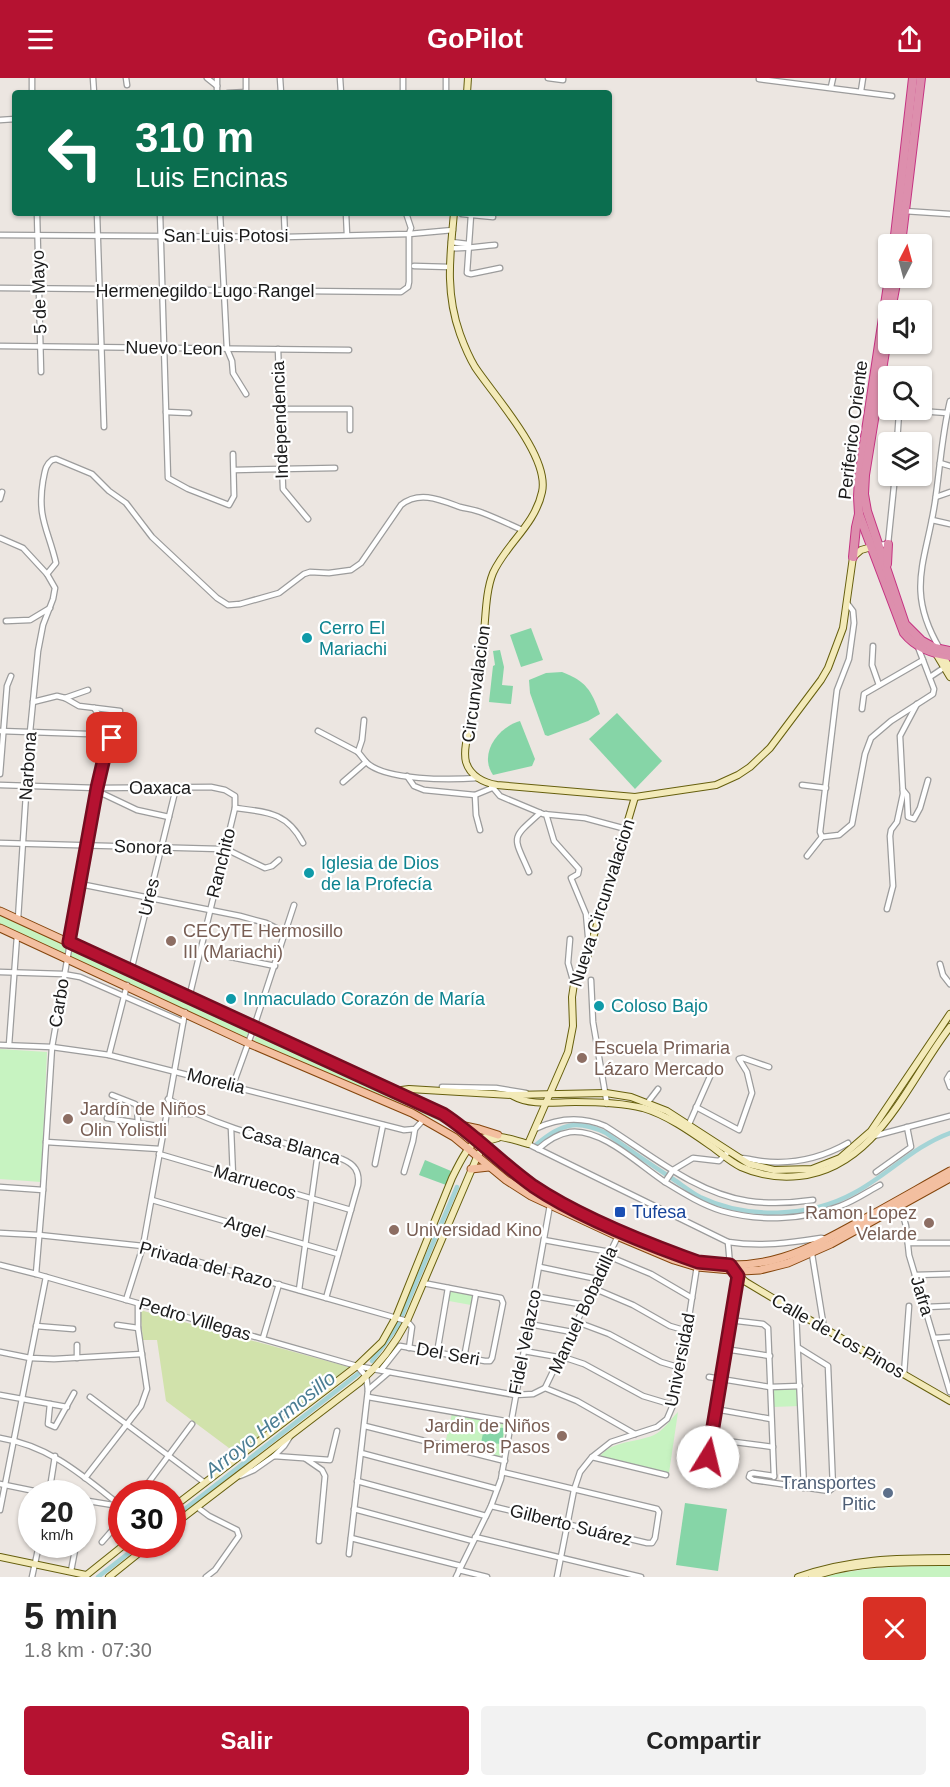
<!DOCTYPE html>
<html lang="es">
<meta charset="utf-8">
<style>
body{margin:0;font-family:Helvetica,sans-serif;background:#f2f2f2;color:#222;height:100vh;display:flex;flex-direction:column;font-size:22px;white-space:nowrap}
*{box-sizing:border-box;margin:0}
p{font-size:20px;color:#767676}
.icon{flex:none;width:33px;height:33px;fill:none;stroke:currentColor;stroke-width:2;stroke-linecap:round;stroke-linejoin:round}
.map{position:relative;height:1499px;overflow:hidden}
.details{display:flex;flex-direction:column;background:#fff;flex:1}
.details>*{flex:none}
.guide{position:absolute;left:12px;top:12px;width:600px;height:126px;border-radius:6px;box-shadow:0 2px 4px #0004;background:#0b6e4f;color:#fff;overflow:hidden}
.needle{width:39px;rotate:6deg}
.tools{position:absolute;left:878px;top:156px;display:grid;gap:12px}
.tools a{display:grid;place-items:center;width:54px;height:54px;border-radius:6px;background:#fff;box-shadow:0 2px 4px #0004;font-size:30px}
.speed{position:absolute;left:18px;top:1402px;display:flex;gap:12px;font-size:30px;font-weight:700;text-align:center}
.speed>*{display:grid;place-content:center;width:78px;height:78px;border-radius:50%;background:#fff;box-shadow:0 2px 4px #0004;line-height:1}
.speed small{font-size:15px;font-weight:400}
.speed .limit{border:9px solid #d22;background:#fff;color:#111}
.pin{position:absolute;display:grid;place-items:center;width:51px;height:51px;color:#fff;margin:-26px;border-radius:12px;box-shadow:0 3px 9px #0006}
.me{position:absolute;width:66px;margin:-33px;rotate:9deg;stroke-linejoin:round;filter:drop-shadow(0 0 4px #0008)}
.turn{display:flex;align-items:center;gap:21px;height:126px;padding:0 24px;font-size:27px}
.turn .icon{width:78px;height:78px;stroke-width:2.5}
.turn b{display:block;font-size:42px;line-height:51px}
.round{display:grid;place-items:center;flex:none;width:63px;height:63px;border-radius:6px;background:#f2f2f2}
.head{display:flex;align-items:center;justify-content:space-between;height:102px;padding:0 24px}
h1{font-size:36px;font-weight:700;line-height:45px}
.action{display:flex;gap:12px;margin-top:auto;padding:12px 24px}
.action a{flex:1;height:69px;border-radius:6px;background:#b51231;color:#fff;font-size:24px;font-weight:700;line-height:69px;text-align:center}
.action a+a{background:#f2f2f2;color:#222}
header{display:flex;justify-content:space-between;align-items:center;height:78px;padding:0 24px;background:#b51231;color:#fff;font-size:27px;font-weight:700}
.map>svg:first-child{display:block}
</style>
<header><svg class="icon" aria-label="menu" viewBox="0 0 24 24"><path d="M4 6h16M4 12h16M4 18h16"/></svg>GoPilot<svg class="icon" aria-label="share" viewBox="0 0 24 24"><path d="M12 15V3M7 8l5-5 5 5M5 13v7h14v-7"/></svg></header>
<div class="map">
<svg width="950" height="1499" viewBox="0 0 950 1499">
<rect width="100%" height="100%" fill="#ece6e1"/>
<polygon fill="#d1e2ab" points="140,1232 349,1289 237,1376 166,1323 157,1262 143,1262"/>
<g fill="#c7f3c1">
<polygon points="0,836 68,868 65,877 0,847"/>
<polygon points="73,870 250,951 246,960 70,879"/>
<polygon points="257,955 442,1039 463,1056 439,1043 254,963"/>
<polygon points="0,971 47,974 41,1104 0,1101"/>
<polygon points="450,1213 473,1216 471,1227 449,1223"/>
<polygon points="800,1310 800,1328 773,1329 772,1311"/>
<path d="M678,1334L669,1395L600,1378C614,1362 635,1365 654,1357C664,1352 670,1342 678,1334Z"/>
<polygon points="452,1335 506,1346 500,1379 445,1366"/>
<path d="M950,1488V1499H824C865,1488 907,1488 950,1488Z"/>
</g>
<g fill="#86d5a7">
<polygon points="531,550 543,582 521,589 510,557"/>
<polygon points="500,572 504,589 502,607 513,608 511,626 489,624 493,588 495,587 493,573"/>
<path d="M562,594C586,603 591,612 600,636L588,643L548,658L545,657L530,615L529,602L546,595Z"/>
<polygon points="617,635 662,683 635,711 589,661"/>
<path d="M520,643L535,681L532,688L493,697C478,675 499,649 520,643Z"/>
<polygon points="425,1082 451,1093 446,1107 419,1097"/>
<polygon points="494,1349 504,1350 502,1366 491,1365 490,1372 480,1370 483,1355 493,1356"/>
<polygon points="685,1425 727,1431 718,1493 676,1487"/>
</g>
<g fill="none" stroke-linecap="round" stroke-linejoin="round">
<g stroke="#a5d4d6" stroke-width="4.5">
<path d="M537,1066C561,1046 576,1041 606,1055C628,1071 650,1086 673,1101C682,1107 691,1114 700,1119C746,1141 809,1140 854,1115C888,1097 914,1068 950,1055"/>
<polyline points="372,1283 397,1249 457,1109"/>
<polyline points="172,1441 358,1296"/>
<polyline points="98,1499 139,1467"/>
</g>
<g stroke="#9c9c9c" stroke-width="7">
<g id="street">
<polyline points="32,0 32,15"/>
<polyline points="93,0 94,15"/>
<polyline points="126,0 127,7"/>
<polyline points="207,0 217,8"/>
<polyline points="217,0 217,15"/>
<polyline points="246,0 246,15"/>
<polyline points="280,0 281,15"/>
<polyline points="340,0 341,15"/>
<polyline points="403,0 403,15"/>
<polyline points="446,0 446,15"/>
<polyline points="548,0 563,2 563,0"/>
<polyline points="759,1 892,18"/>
<polyline points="831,9 833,0"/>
<polyline points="861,13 863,0"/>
<polyline points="228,15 246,14"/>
<polyline points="0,42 15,41"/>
<polyline points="904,133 950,136"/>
<polyline points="37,135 41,294"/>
<polyline points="97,135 104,349"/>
<polyline points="160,135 168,400 188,411 229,427 234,418 233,376"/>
<polyline points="220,135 227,271 232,283 233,295 246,316"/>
<polyline points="284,135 285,159"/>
<polyline points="346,135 347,157"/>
<polyline points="462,136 493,139"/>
<polyline points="471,137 467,195 471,196 500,190"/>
<polyline points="0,157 285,159 409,156 453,152"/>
<polyline points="451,164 468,166"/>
<path d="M451,170C466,171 480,168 495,167"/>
<polyline points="414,188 450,189"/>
<polyline points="0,210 401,214 408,209 409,204 409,156 411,150 406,135"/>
<polyline points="0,268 349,272"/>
<polyline points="278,271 283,411 308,441"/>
<polyline points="279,331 350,331 350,352"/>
<polyline points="906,332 947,335"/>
<polyline points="166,334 189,335"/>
<polyline points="897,364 899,335 901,332"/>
<polyline points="940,385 950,388"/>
<polyline points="234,392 335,390"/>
<polyline points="936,419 950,414"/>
<polyline points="0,421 2,414"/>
<polyline points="932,442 950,446"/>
<polyline points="0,460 23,470 47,496 55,510 53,521 43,547 38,573 30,654 18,841"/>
<polyline points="878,467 888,466 895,398"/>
<path d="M47,496L56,485C48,451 37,440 43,403C45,394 45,387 52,382L56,381L92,396L109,413L126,425L152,459L217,520L228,527L240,526L279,515L304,496L310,494L329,495L351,492L361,485L401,427C419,412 441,422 460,429C468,431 476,432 483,435C496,440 509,446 522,452"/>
<polyline points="847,525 853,533 854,545 849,581 837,612 820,754 822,759 839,757 852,746 865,676 871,660 891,643 933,616 934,611 918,569"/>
<polyline points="6,543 30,542 50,530"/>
<polyline points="873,568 872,587 879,607"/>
<path d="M940,571C905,512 926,484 935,424C940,390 942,356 950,323"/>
<polyline points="930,599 945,589"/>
<polyline points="65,620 79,628 120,633"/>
<polyline points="33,624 57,618 65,620 88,612"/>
<polyline points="862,631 864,616 923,582"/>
<polyline points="0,653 88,656"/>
<polyline points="318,653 358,674 366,684"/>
<polyline points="358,674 362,662 364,642"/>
<polyline points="0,696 7,608 11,598"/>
<polyline points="407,698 414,708 424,712 475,717 492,710"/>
<path d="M343,704L366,684C385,703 451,702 478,700"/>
<polyline points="490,706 500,718 543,736 585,740 626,751"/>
<polyline points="0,707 97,710 211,709 225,712 235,718 235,730 189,920"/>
<polyline points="802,707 826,710"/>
<polyline points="903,712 907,717 908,739 914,741 920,730 928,702"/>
<polyline points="97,713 137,732 169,739"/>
<polyline points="475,717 476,737 480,752"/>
<path d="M235,730C267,734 287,734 303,765"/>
<polyline points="546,736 554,763 579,791 578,796 571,800 586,836 589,869"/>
<polyline points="0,765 220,771 230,773 265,790 272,788 279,782"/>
<polyline points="807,778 822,759"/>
<path d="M529,794C513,757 510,762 540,735"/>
<polyline points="80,806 240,838 266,845 286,855"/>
<polyline points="887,831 893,808 890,758 891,752 897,744 903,716 900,658 917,626"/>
<polyline points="570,861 568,885 574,906"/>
<polyline points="201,873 275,888"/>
<polyline points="940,886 943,897 950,906"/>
<polyline points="131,893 176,710"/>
<polyline points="0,894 63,896 80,899 183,944"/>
<polyline points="591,902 593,944 607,1026"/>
<polyline points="0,967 52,969 109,977 404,1052 415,1051 424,1041"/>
<polyline points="9,967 17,858"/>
<polyline points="109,977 127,907"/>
<polyline points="950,996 947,1001 950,1009"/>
<polyline points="233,1007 254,949 294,827"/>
<polyline points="442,1009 496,1010 526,1015"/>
<polyline points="112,1017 135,1026 137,1029 138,1045"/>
<path d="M168,1021C222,1052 283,1064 342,1081C354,1086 360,1093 358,1107L326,1220"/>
<polyline points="648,1024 658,1011"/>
<polyline points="696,1029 739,1052 752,1015 747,994 739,981 743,980 769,989"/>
<polyline points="166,1035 191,1036"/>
<polyline points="107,1040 164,1049"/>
<polyline points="689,1046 712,994"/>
<polyline points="231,1050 233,1098"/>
<path d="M535,1051C558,1040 581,1038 605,1048C650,1076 695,1115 748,1123C770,1126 792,1125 813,1122"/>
<polyline points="874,1058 950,1038"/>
<polyline points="46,1064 160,1071"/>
<path d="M528,1066L728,1164C761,1169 789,1165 821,1160L826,1161"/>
<path d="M538,1071C547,1063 557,1056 570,1054C602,1050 639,1087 665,1104C683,1115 702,1127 722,1133C761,1144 803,1142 840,1128C854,1123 867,1114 880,1107"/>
<polyline points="159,1076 351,1132"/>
<path d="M741,1080C747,1080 753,1082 760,1083C792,1087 820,1081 848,1065"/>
<polyline points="375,1086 383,1047"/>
<polyline points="404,1094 413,1063 415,1051"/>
<polyline points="876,1094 911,1069 907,1049"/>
<polyline points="665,1104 673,1092 693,1080 719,1083 728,1074"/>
<polyline points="0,1109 43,1112"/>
<polyline points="152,1122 338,1176"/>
<polyline points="900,1125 906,1148 909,1177 950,1314"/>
<polyline points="0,1155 39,1157 143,1168 407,1243 412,1249 409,1270"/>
<polyline points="544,1162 610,1174"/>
<polyline points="728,1164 730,1187"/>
<polyline points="908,1165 950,1165"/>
<polyline points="812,1176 824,1250"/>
<polyline points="608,1178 651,1196 692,1220"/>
<polyline points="0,1187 36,1196 357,1288 389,1294"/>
<polyline points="540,1189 597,1201"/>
<polyline points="36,1196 43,1112 52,969 97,710 104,680 112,660 111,654 94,630"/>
<polyline points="915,1197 950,1196"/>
<polyline points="593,1210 633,1227 670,1248 687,1253"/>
<polyline points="299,1212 318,1074"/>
<polyline points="534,1218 585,1227"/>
<polyline points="126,1222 143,1168 185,934"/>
<polyline points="926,1229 950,1228"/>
<polyline points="796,1234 804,1410"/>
<polyline points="729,1242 763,1246 768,1250 774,1399"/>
<polyline points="577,1244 609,1256 661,1284 681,1290"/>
<polyline points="529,1246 572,1254"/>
<polyline points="117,1247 138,1250"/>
<polyline points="36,1248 73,1251"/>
<polyline points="263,1260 279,1206"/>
<polyline points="934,1260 950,1259"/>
<polyline points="77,1267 77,1280"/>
<polyline points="725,1271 770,1278"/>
<polyline points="524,1273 569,1281 584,1286 643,1318 673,1327"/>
<polyline points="0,1274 30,1280 54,1281 142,1276"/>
<polyline points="437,1275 448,1210"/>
<polyline points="464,1280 476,1215"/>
<polyline points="381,1292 400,1268 485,1283 490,1283 492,1280 503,1225 501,1220 423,1205"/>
<polyline points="904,1296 909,1228"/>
<polyline points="709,1299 770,1309 800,1308"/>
<polyline points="545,1310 618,1158"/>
<polyline points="368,1312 389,1294 515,1317 533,1316 545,1310 577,1323 635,1356"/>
<polyline points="0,1317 67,1329"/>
<polyline points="90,1319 205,1405"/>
<polyline points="368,1319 511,1344"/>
<polyline points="50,1326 48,1346 55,1349 74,1315"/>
<polyline points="715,1331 771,1341"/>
<polyline points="365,1348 505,1383"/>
<path d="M0,1360C50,1368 82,1397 121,1428"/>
<polyline points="711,1361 773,1369"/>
<polyline points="361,1375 497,1411"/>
<polyline points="274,1378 284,1368 291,1357"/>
<polyline points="592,1379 666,1397"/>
<polyline points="306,1381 322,1392 325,1398 319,1463"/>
<polyline points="240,1398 254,1392 274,1378 330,1382 337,1353"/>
<polyline points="774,1398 753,1395 750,1396 749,1399 753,1402 829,1413 833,1410 828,1288 799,1270"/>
<polyline points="85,1400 141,1328 147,1311 138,1250 138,1226"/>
<polyline points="357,1403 486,1438"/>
<polyline points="704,1403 738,1198"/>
<polyline points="0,1406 49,1416"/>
<polyline points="49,1416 55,1378"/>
<polyline points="140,1416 192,1346"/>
<polyline points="82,1422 119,1428"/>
<polyline points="491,1428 647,1465 652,1465 655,1460 659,1434 657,1431 502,1394"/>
<polyline points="197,1429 209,1438 237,1452 239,1458 215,1492 206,1499"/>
<polyline points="354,1431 473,1463"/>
<polyline points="0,1432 46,1199"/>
<polyline points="82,1439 86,1422"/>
<polyline points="475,1459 641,1499"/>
<polyline points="351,1460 461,1488"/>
<polyline points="102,1464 122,1441"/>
<polyline points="349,1476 368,1312 366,1298 357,1288"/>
<polyline points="459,1492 487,1499"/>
<polyline points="71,1493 76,1467"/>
<polyline points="32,1499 39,1467"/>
<polyline points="456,1499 491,1428 501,1401 550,1127"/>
<polyline points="557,1499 574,1412 580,1394 592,1379 611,1364 657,1349 667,1341 673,1327 681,1290 697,1188"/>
</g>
</g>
<g stroke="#665f0e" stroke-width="8">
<g id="secondary">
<polyline points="467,15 468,0"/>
<path d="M454,135C450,178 445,214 460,256C464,267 469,279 475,289C495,319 550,379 542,414C535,447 506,466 493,495C485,515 486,541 483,563C480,590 475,617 471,644C468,656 463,672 466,684C470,698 484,705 497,707L635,719L716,707L738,697L750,689L770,670L821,602L828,590L843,550L853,479L861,472L875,468"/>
<polyline points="935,574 950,599"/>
<polyline points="941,575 950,590"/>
<polyline points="394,1013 409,1011 512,1017 606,1015 631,1019 667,1033 749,1086 774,1092 812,1091 840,1080 871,1053 950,936"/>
<path d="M513,1018C531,1028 554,1024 575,1024C597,1024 622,1025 643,1030C667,1037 691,1054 711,1068C721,1075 730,1084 741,1089C759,1097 780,1100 799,1098C877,1090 908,1003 950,949"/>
<polyline points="731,1191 746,1204 796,1234 950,1323"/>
<path d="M172,1430L357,1288L382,1264L396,1239L452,1100C474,1055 480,1051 528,1066L568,974L573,948L572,919L574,906L587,880L635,719"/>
<path d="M172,1448L360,1304C380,1286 395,1266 407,1243L477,1079L487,1063L498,1060"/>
<polyline points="0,1479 86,1497"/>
<polyline points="84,1499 124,1467"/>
<polyline points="109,1499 149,1467"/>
<path d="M798,1499C850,1481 896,1480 950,1480"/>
<path d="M812,1499C856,1483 904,1484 950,1484"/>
</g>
</g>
<g stroke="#85460d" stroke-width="9">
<g id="primary">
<path d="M0,833L433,1032C471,1051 499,1085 534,1109C566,1130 602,1145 636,1159C655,1167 675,1178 695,1183C762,1197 806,1173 862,1142C892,1126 921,1109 950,1093"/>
<polyline points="0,850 248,965 412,1035 454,1059 506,1102 531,1118 617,1158 674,1182 697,1189 742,1193 760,1192 788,1185 831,1166 950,1100"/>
<polyline points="460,1047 479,1051 498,1057"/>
<polyline points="471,1091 489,1089"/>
</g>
</g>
<g stroke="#c53382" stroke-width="10">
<g id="highway">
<polyline points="894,166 913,0"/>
<polyline points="901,166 921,0"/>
<path d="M889,200L859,399L858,419L859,436L904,555C916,570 932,575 950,578"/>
<polyline points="891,232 897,200"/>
<polyline points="888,255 865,397 864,416 867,433 905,546 922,563 935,570 950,573"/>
<polyline points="853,479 856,449 859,436"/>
<polyline points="887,486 888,466"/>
</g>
</g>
<use href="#street" stroke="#fff" stroke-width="4.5"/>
<use href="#secondary" stroke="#f3eab9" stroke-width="6"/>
<use href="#primary" stroke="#f3bfa0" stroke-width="7"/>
<use href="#highway" stroke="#dd8fad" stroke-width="8"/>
</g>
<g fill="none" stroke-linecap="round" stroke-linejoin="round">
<g stroke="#760c20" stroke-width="15">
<path id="route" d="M112,660L104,680L97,710L69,864L443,1036C475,1057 502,1086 533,1108C576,1137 635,1161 684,1179L698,1184L730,1187L738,1198L708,1379"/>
</g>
<use href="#route" stroke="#b51231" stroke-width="10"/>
</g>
<g fill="#0f9aa8" stroke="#fff" stroke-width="2">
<circle cx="307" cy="560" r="6"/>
<circle cx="309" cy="795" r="6"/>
<circle cx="231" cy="921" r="6"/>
<circle cx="599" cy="928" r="6"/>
</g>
<g fill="#8d6e63" stroke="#fff" stroke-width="2">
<circle cx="171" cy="863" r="6"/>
<circle cx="582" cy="980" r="6"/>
<circle cx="68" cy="1041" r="6"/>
<circle cx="929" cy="1145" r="6"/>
<circle cx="394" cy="1152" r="6"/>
<circle cx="562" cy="1358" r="6"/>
</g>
<rect fill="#1a4fb4" stroke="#fff" stroke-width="2" x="614" y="1128" width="12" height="12" rx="3"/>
<circle fill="#5c6f8a" stroke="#fff" stroke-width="2" cx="888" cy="1415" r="6"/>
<g text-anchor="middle" stroke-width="4.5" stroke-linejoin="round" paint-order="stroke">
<g font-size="18" fill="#1b1b1b" stroke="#fff">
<text x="226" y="164">San Luis Potosi</text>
<text x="205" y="219">Hermenegildo Lugo Rangel</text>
<text transform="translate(39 214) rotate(-92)" y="6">5 de Mayo</text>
<text transform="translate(174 270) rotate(1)" y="6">Nuevo Leon</text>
<text transform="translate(280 342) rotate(-92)" y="6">Independencia</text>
<text transform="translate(853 352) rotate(-83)" y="6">Periferico Oriente</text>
<text transform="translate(476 606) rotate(-82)" y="6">Circunvalacion</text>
<text transform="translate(28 688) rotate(-86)" y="6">Narbona</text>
<text x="160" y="716">Oaxaca</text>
<text transform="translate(143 769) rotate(2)" y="6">Sonora</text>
<text transform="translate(221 785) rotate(-76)" y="6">Ranchito</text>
<text transform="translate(149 819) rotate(-76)" y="6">Ures</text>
<text transform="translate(602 825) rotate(-72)" y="6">Nueva Circunvalacion</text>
<text transform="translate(59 925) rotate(-81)" y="6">Carbo</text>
<text transform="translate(216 1003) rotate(14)" y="6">Morelia</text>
<text transform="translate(291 1067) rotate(16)" y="6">Casa Blanca</text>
<text transform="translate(255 1104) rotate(16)" y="6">Marruecos</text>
<text transform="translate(245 1149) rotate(16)" y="6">Argel</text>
<text transform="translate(206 1187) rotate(15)" y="6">Privada del Razo</text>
<text transform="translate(922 1218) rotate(73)" y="6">Jafra</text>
<text transform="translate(583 1232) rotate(-65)" y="6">Manuel Bobadilla</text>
<text transform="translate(195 1241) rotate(16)" y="6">Pedro Villegas</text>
<text transform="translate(838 1258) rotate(30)" y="6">Calle de Los Pinos</text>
<text transform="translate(525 1264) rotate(-79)" y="6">Fidel Velazco</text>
<text transform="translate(448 1276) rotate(10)" y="6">Del Seri</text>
<text transform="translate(680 1282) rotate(-79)" y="6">Universidad</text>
<text transform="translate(571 1447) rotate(14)" y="6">Gilberto Suárez</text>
</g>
<g font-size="18" fill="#0d838f" stroke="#fff" text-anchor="start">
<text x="319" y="556">Cerro El<tspan x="319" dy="21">Mariachi</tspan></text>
<text x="321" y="791">Iglesia de Dios<tspan x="321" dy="21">de la Profecía</tspan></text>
<text x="243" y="927">Inmaculado Corazón de María</text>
<text x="611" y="934">Coloso Bajo</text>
</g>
<g font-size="18" fill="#785e54" stroke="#fff" text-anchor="start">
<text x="183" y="859">CECyTE Hermosillo<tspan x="183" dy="21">III (Mariachi)</tspan></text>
<text x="594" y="976">Escuela Primaria<tspan x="594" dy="21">Lázaro Mercado</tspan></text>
<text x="80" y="1037">Jardín de Niños<tspan x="80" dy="21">Olin Yolistli</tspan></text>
<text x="917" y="1141" text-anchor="end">Ramon Lopez<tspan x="917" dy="21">Velarde</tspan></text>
<text x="406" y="1158">Universidad Kino</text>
<text x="550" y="1354" text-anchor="end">Jardin de Niños<tspan x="550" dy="21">Primeros Pasos</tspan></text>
</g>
<g font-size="18" fill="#164399" stroke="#fff" text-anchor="start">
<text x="632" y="1140">Tufesa</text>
</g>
<g font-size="18" fill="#4e5e75" stroke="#fff" text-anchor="end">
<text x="876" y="1411">Transportes<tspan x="876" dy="21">Pitic</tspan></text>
</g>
<g font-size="20" font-style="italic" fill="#4b7d93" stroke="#fff">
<text transform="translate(270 1346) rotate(-38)" y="7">Arroyo Hermosillo</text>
</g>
</g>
</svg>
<div class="tools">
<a><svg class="needle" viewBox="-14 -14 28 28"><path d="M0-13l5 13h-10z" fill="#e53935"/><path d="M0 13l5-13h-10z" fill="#767676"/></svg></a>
<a><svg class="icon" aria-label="sound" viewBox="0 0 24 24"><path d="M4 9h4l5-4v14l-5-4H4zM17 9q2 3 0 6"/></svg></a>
<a><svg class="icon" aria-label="search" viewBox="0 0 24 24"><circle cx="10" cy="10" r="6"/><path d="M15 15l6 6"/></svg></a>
<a><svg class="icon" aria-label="layers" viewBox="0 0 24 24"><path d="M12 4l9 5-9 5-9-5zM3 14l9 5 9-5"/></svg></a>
</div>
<div class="speed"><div>20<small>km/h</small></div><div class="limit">30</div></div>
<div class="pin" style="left:112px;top:660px;background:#d93025"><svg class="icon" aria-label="arrive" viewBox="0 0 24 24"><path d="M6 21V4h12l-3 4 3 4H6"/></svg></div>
<svg class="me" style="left:708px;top:1379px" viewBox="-20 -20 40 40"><circle r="19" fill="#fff"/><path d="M0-13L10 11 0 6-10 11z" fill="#b51231"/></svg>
<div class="guide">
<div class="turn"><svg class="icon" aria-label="left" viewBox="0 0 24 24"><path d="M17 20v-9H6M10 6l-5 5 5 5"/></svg><div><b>310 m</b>Luis Encinas</div></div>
</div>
</div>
<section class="details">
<div class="head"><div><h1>5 min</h1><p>1.8 km · 07:30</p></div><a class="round" style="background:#d93025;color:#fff"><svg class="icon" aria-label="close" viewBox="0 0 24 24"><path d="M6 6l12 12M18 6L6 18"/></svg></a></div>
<div class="action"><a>Salir</a><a>Compartir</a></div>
</section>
